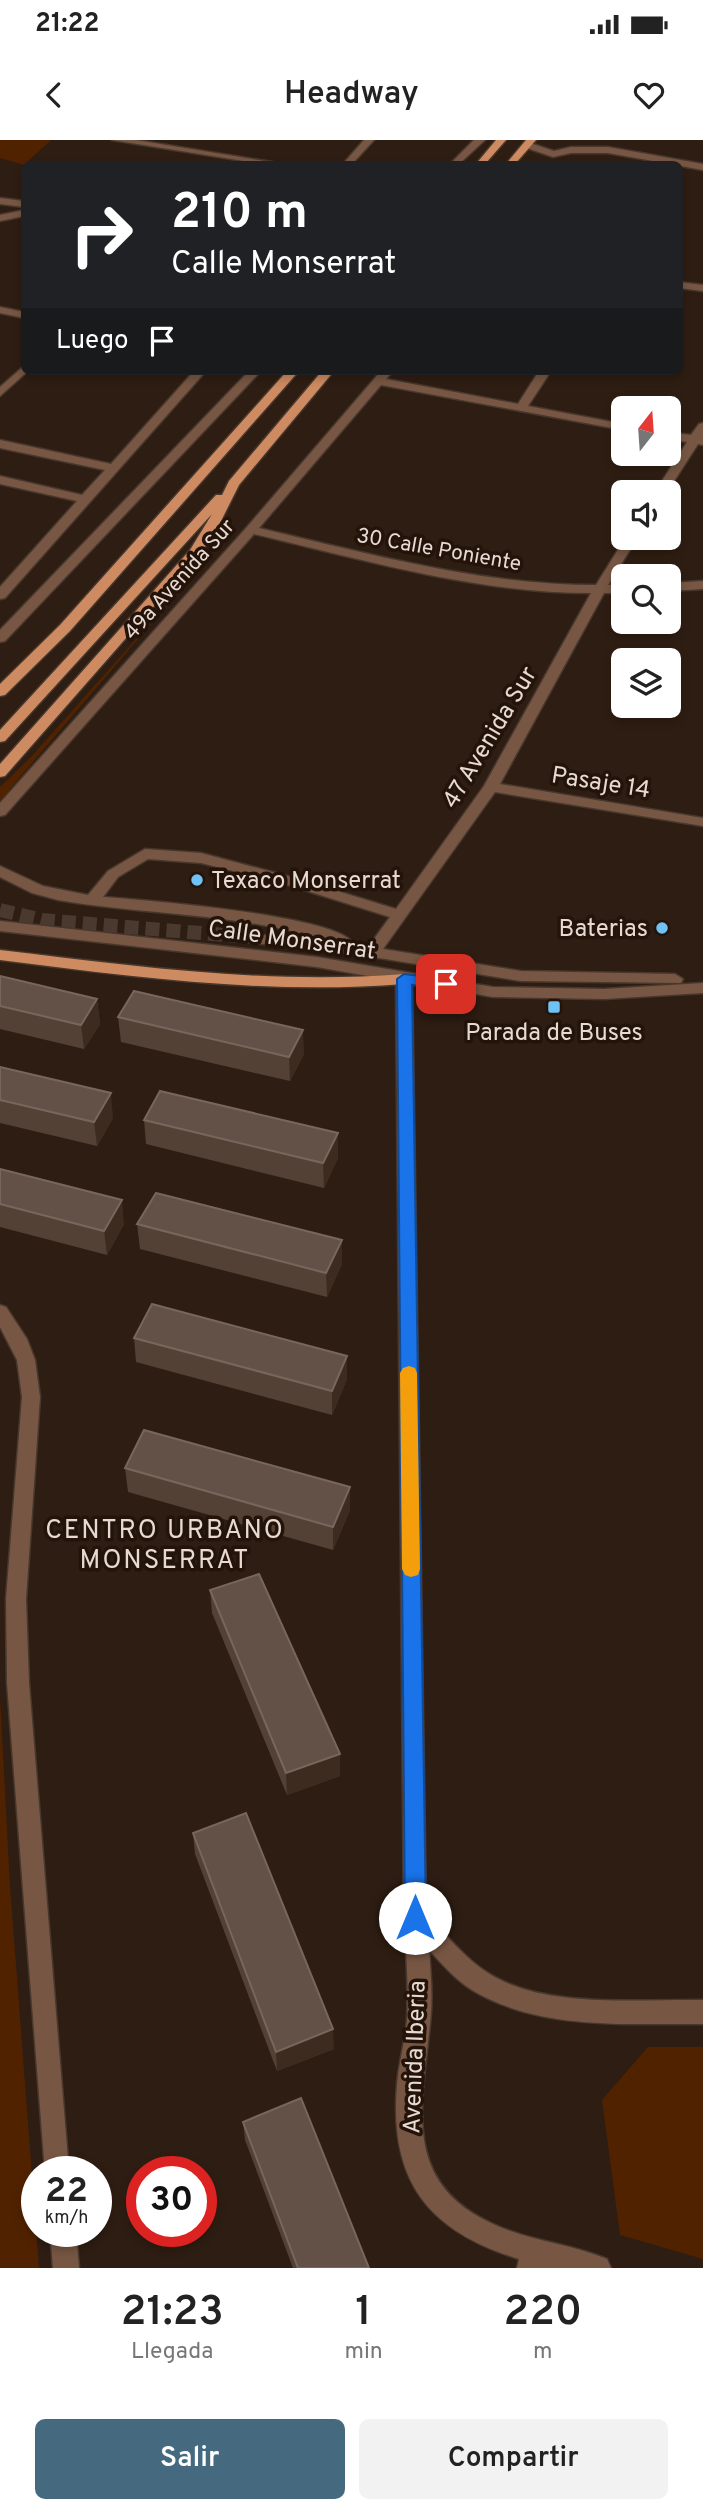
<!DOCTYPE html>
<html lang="es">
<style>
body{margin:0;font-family:Overpass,sans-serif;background:#f2f2f2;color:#222;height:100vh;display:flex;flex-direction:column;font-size:26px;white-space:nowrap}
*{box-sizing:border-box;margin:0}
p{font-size:23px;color:#767676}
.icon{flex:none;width:38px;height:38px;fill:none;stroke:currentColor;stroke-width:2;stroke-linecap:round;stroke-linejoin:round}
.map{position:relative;height:2128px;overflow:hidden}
.side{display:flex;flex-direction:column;background:#fff;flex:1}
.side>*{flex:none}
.top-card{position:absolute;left:21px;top:21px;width:662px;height:214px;border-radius:10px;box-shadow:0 4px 10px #0003;background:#202124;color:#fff;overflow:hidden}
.needle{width:46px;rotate:17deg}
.controls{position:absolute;left:611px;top:256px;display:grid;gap:14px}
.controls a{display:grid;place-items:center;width:70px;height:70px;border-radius:10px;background:#fff;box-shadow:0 4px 10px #0003;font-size:35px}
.speed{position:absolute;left:21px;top:2016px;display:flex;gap:14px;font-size:35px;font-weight:700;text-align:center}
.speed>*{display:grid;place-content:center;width:91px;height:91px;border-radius:50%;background:#fff;box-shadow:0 4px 10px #0003;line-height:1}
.speed small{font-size:18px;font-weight:400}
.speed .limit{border:10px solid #d22;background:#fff;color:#111}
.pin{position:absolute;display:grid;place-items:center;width:60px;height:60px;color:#fff;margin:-30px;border-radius:14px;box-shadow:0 4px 10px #0006}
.me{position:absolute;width:77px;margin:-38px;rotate:0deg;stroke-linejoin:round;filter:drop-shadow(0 0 5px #0008)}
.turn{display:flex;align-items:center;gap:24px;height:147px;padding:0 35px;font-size:32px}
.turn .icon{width:91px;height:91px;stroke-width:2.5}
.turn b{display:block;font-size:49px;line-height:60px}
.then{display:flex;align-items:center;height:66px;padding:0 35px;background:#0003;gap:14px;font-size:26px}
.eta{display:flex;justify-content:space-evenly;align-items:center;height:119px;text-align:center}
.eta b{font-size:42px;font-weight:600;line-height:49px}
.primary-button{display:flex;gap:14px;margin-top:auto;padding:14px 35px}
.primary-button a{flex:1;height:80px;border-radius:10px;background:#456a80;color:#fff;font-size:28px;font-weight:600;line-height:80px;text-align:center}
.primary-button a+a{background:#f2f2f2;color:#222}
.status{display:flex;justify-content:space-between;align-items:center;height:49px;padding:0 35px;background:#fff;direction:ltr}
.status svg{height:19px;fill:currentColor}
header{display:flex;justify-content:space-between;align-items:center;height:91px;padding:0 35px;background:#fff;font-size:32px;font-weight:600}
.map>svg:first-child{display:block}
</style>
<div class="status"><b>21:22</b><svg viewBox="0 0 49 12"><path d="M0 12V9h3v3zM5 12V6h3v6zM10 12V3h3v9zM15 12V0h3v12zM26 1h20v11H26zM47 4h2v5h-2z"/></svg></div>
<header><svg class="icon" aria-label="back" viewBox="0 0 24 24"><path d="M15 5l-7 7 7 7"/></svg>Headway<svg class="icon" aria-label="heart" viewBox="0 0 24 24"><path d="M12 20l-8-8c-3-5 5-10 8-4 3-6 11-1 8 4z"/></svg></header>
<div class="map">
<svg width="703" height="2128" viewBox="0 0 703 2128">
<rect width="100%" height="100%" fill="#2e1d12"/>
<g fill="#512200">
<polygon points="0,0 51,0 24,25 0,18"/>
<polygon points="185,444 26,630 0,661 0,647 31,617"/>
<polygon points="0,1558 10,1746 39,2128 0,2128"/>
<polygon points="648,1907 703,1907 703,2119 620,2095 602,1960"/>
</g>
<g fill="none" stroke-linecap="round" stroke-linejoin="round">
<polyline stroke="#4a392f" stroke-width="14" stroke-dasharray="14 7" stroke-linecap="butt" points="0,770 42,780 237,796"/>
<g stroke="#48372d" stroke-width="3">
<g id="minor">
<polygon points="112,0 136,0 284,24 263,24"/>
<polygon points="364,0 374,0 352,24 343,24"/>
<polygon points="474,0 485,0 459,24 450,24"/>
<polygon points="527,2 554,11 571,7 608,7 703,24 703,30 608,13 571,13 553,17 524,7 524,3"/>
<polygon points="0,58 24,61 24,67 0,64"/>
<polygon points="24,70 24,76 0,81 0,75"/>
<polygon points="679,142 703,145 703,151 679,148"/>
<polygon points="0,167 24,172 24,178 0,173"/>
<polygon points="24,226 24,231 28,231 0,256 0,247"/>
<polygon points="194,231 206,231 5,458 0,459 0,447 77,361 0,344 0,336 82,355 105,330 0,308 0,300 111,324"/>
<polygon points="249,231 261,231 5,501 0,502 0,490"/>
<path d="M381,231H393L386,239L518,264L539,231H551L528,266L623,284V290L381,245L259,388C370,414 481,445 596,445L626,397H638L608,445H623V453H604L500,644L703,678V686L495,652L383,809L521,831L675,834L683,839L681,843L521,841L373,817L237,801L229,796L232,792L329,802C241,772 149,776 58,760L32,753L0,737V726L43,746L88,755L108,731L145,709L201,713L295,738L396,769L484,646L591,453C477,453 364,420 254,394L5,675L0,676V663L247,387ZM148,719L201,723L285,744L390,777L369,806L349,804L351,801C328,775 145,760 103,757L118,737Z"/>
<polygon points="703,283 703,305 698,304 667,352 655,352 687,302 668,299 668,292 691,295 699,284"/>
<polygon points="703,441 703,449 668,451 668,443"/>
<path d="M0,781L317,817L493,847L604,849L703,843V853L604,859L493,857L412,843L426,1774C446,1794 464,1818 488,1833C544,1869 638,1859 703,1860V1884C627,1883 540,1891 472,1850C456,1840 442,1824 429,1810C431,1835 433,1860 430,1884C422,1964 401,2042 491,2083C528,2101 569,2103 607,2119L611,2128H517L519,2119C428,2091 389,2041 397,1944C399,1922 405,1901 407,1880C409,1846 406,1812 404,1778L396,841L317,827L0,791Z"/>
<polygon points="0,1165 6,1167 27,1199 35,1220 40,1257 26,1459 29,1543 69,2032 45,2032 7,1543 6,1459 22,1257 17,1220 0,1187"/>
<polygon points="50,2091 76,2091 79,2128 53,2128"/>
</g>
</g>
<g stroke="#48372d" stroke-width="3">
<g id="major">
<polygon points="496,0 506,0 485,24 476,24"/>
<polygon points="526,0 536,0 515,24 506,24"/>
<polygon points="287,231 299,231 70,491 5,555 0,556 0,544 60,485"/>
<polygon points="322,231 334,231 239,345 215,393 198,416 5,636 0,637 0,624 190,410 212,374 5,601 0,602 0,590 216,355 222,355 229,341"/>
<path d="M0,810C134,826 269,845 404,834L412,839L404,844C269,855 134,837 0,820Z"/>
</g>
</g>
<use href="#minor" fill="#775743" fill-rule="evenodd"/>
<use href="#major" fill="#ce8b61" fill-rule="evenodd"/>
</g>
<g fill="#534136">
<polygon points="0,836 97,859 100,884 84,909 0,889"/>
<polygon points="118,877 304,914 290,941 121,902"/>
<polygon points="0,927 113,978 97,1006 0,983"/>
<polygon points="144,980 338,1018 324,1048 146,1004"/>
<polygon points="0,1029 124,1084 107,1115 0,1087"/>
<polygon points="137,1084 342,1100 342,1124 327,1157 140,1109"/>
<polygon points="134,1198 347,1216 347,1239 332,1275 136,1222"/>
<polygon points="125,1328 350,1347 350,1370 333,1410 128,1352"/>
<polygon points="210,1450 340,1614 340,1636 287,1655 212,1473"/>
<polygon points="193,1693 334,1909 277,1931 195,1714"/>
<polygon points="243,1982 369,2128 293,2128 245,2000"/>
</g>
<g fill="#3e2b20">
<polygon points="97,859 100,884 84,909 81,885"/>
<polygon points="303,890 304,914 290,941 289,917"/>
<polygon points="111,953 113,978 97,1006 94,982"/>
<polygon points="338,993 338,1018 324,1048 323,1023"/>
<polygon points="122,1060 124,1084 107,1115 104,1091"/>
<polygon points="342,1100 342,1124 327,1157 326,1133"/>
<polygon points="347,1216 347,1239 332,1275 332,1251"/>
<polygon points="350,1347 350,1370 333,1410 333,1387"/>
<polygon points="340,1614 340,1636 287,1655 286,1633"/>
<polygon points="333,1889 334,1909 277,1931 276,1912"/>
</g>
<g fill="#635147" stroke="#78665d" stroke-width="2">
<polygon points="0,836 97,859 81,885 0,866"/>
<polygon points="134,851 303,890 289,917 118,877"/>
<polygon points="0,927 111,953 94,982 0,960"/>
<polygon points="160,951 338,993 323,1023 144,980"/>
<polygon points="0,1029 122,1060 104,1091 0,1064"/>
<polygon points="156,1053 342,1100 326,1133 137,1084"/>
<polygon points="152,1164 347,1216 332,1251 134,1198"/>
<polygon points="144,1290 350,1347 333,1387 125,1328"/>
<polygon points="259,1434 340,1614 286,1633 210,1450"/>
<polygon points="246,1673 333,1889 276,1912 193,1693"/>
<polygon points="301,1958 369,2128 298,2128 243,1982"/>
</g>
<polygon fill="#1a73e8" stroke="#114b97" stroke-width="2" points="404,834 446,839 453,844 446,849 412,845 426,1778 423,1785 415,1788 408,1785 405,1778 397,839"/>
<polygon fill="#f59e0b" points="409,1226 415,1228 417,1233 420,1429 418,1435 411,1437 405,1435 402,1429 400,1233 403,1228"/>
<g fill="#70c2f4" stroke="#241309" stroke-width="2.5">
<circle cx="197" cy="740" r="7"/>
<circle cx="662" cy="788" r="7"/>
<rect x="547" y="860" width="14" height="14" rx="3.5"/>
</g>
<g text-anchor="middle" stroke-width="7" stroke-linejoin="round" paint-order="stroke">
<g font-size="21" fill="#e7dad3" stroke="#241309">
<text transform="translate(439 409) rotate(10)" y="7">30 Calle Poniente</text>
<text transform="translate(179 439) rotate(-48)" y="7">49a Avenida Sur</text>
</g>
<g font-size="24" fill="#e7dad3" stroke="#241309">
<text transform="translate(489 597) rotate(-59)" y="8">47 Avenida Sur</text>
<text transform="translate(601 642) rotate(9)" y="8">Pasaje 14</text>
<text transform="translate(292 799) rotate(8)" y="8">Calle Monserrat</text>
<text transform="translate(414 1917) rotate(-88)" y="8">Avenida Iberia</text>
</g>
<g font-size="24" fill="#e7dad3" stroke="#241309" text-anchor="start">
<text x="211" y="748">Texaco Monserrat</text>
<text x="648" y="796" text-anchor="end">Baterias</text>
<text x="554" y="900" text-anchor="middle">Parada de Buses</text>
</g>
<g font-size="26" letter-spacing="2" fill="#e7dad3" stroke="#241309">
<text x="165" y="1398">CENTRO URBANO<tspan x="165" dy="30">MONSERRAT</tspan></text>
</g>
</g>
</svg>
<div class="controls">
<a><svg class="needle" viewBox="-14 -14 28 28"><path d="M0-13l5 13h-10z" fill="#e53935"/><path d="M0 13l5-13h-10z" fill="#767676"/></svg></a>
<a><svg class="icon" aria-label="sound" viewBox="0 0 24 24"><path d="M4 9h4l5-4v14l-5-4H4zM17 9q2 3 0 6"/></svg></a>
<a><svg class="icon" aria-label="search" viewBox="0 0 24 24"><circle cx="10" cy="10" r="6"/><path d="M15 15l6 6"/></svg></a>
<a><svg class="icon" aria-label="layers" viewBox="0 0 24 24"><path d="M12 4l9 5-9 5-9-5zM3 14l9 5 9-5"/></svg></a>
</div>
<div class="speed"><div>22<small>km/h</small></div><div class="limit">30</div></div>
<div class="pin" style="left:446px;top:844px;background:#d93025"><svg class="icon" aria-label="arrive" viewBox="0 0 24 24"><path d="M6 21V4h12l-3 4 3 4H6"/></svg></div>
<svg class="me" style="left:415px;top:1778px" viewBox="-20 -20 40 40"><circle r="19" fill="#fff"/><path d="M0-13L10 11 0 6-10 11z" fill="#1a73e8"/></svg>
<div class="top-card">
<div class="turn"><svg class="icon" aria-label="right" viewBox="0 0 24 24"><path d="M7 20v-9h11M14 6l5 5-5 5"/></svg><div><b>210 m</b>Calle Monserrat</div></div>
<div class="then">Luego<svg class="icon" aria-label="arrive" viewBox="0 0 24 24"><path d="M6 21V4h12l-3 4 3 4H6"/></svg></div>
</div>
</div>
<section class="side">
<div class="eta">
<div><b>21:23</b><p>Llegada</p></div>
<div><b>1</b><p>min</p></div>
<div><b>220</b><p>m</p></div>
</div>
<div class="primary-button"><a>Salir</a><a>Compartir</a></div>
</section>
